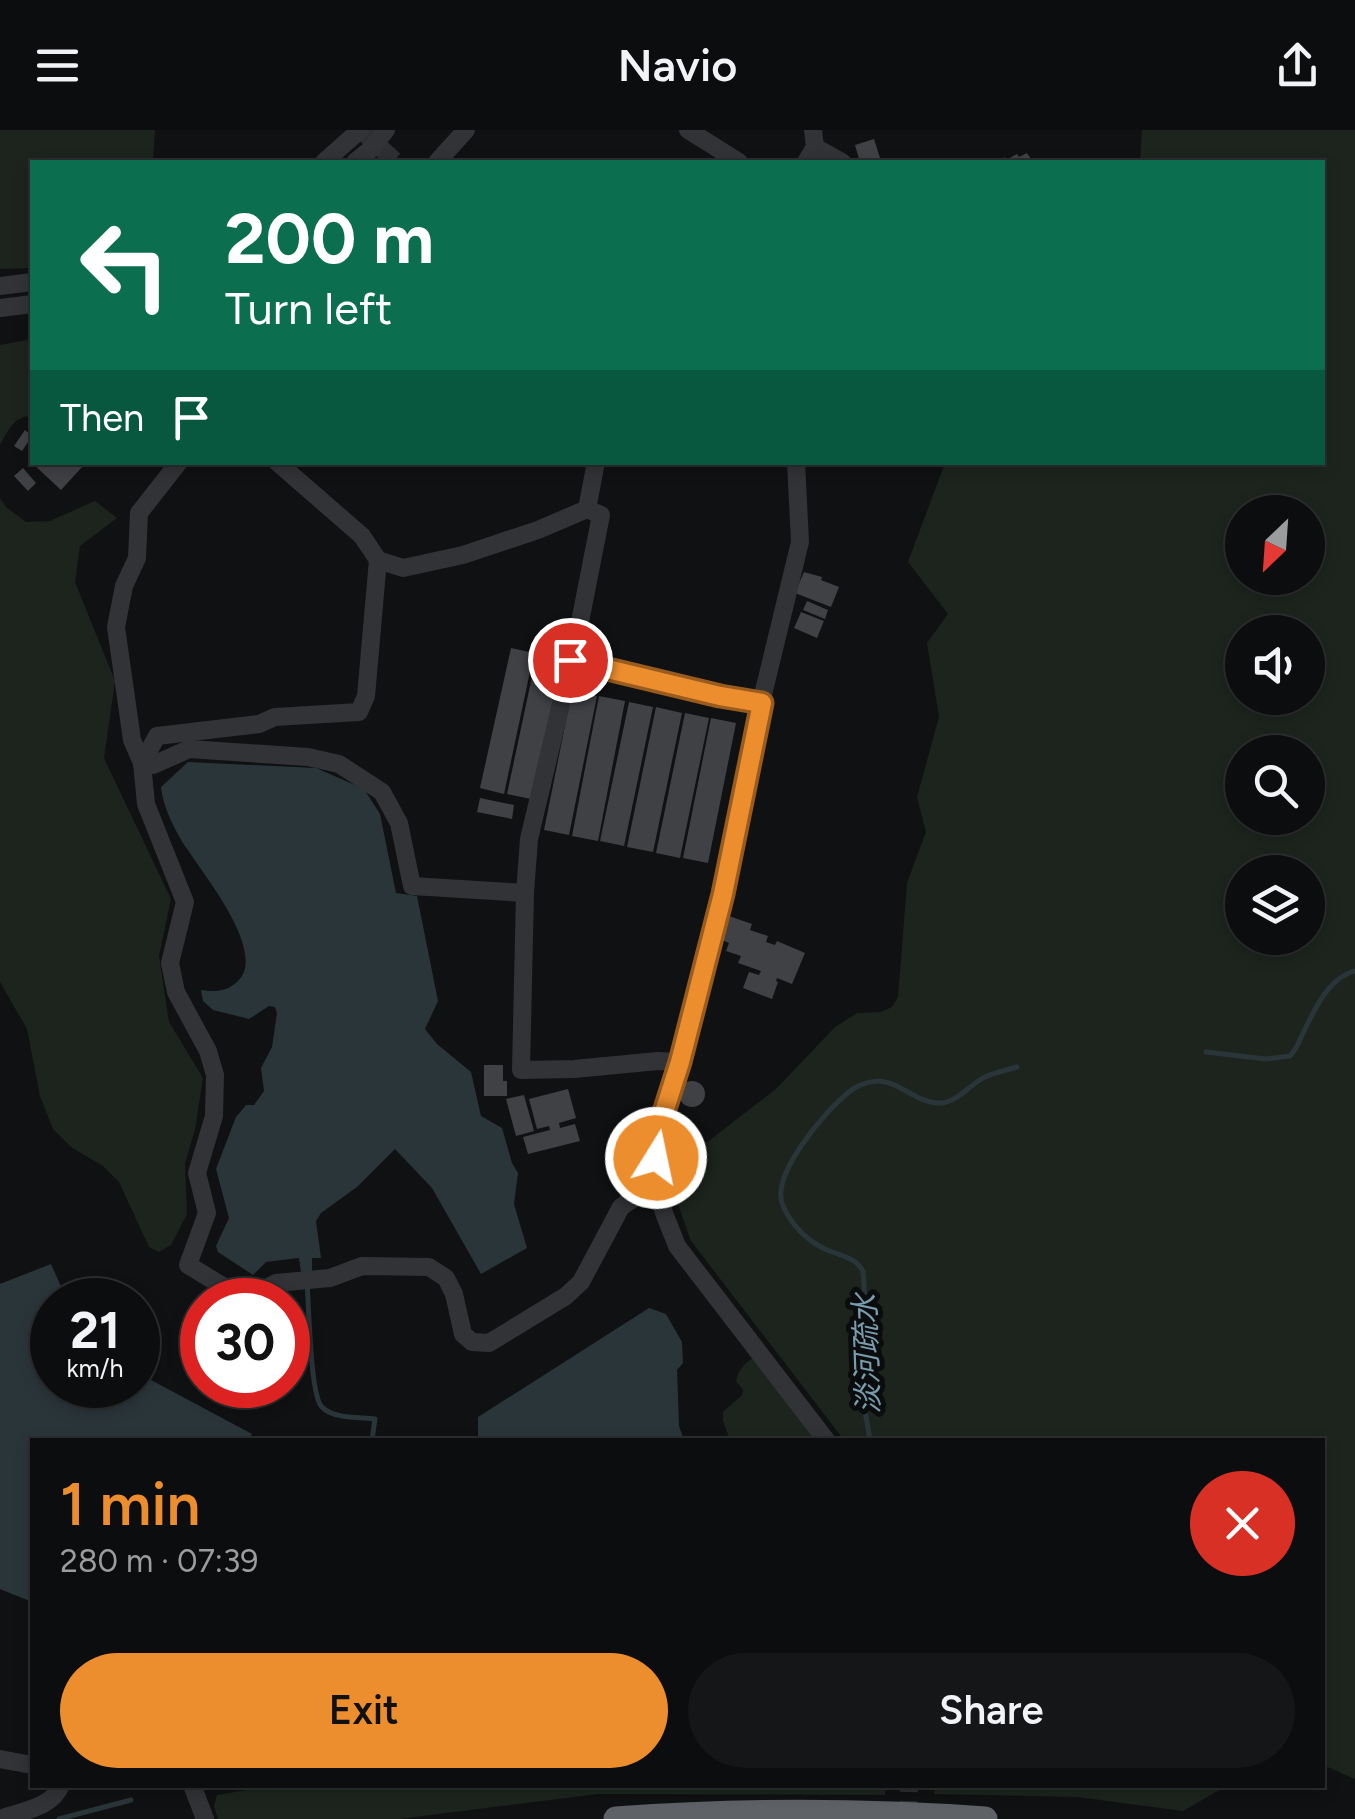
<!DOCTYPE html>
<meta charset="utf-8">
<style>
body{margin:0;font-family:Figtree,"Noto Sans JP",sans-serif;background:#151617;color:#f1f3f6;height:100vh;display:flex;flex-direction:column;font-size:38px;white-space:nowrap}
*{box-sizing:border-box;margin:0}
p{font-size:32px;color:#9a9c9e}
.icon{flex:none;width:55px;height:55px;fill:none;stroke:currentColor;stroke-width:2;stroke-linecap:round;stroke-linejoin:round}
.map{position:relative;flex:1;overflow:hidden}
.drawer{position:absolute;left:30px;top:1308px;width:1295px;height:350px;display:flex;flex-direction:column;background:#0c0d0e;border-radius:0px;box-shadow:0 5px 15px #0003,0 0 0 2px #2c2d2e}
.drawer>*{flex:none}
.guide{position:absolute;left:30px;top:30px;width:1295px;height:305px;border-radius:0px;box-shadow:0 5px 15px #0003,0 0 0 2px #2c2d2e;background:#0b6e4f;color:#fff;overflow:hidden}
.needle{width:65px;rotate:205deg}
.buttons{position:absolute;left:1225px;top:365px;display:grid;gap:20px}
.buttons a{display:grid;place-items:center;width:100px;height:100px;border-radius:50%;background:#0c0d0e;box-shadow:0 5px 15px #0003,0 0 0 2px #2c2d2e;font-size:50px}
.speed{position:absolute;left:30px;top:1148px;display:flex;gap:20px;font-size:50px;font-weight:700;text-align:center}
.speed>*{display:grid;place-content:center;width:130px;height:130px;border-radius:50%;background:#0c0d0e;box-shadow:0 5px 15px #0003,0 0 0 2px #2c2d2e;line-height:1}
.speed small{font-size:25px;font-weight:400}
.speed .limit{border:15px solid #d22;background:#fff;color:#111}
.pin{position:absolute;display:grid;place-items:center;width:85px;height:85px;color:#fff;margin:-42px;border:5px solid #fff;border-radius:50%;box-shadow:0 2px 10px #0007}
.me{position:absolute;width:110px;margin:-55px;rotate:10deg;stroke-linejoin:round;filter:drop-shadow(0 0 8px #0008)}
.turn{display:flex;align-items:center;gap:35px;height:210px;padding:0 30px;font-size:45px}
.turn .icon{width:130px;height:130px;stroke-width:2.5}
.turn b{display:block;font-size:70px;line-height:85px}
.then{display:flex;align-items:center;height:95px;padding:0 30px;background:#0003;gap:20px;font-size:38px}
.round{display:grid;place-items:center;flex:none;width:105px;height:105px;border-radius:52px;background:#151617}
.headline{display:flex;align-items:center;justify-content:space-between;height:170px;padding:0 30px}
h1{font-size:60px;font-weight:600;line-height:75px;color:#ec8d2e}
.action{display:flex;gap:20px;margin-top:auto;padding:20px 30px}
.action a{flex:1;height:115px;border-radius:60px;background:#ec8d2e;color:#111;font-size:40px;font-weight:600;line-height:115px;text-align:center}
.action a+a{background:#151617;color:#f1f3f6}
header{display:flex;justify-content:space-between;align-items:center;height:130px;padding:0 30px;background:#0c0d0e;font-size:45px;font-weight:600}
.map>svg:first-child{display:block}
</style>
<header><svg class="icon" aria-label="menu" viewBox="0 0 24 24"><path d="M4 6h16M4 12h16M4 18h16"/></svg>Navio<svg class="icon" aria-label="share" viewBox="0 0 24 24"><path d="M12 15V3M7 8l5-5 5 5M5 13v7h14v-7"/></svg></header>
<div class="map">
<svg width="1355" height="1689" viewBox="0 0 1355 1689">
<rect width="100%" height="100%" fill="#101112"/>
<g fill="#1d241d" fill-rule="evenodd">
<polygon points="0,0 155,0 153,29 143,32 32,32 32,138 0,139"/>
<path d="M1142,0H1355V1649L1323,1635L1322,1310H844L691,1111L667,1043L776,959L835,897L857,883L881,882L892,877L898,867L907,753L926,702L917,667L939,587L927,513L948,484L908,432L945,333L1322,332V32H1140ZM1308,382V448H1242V382ZM1308,502V568H1242V502ZM1308,622V688H1242V622ZM1308,742V808H1242V742Z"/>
<path d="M32,209V286C14,285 8,301 0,315V215Z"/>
<polygon points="0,368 6,377 26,392 50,391 95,371 117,388 80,416 75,452 115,551 104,628 171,769 159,826 169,892 203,948 195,999 185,1034 187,1084 171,1115 159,1122 149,1117 119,1052 103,1036 71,1017 53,999 40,966 27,899 0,852"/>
<path d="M753,1228L817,1310H730L723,1291V1282L742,1265L743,1260L736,1251C739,1240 743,1234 753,1228Z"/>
<polygon points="278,1655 886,1655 885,1665 598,1664 399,1689 218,1689 214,1676 217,1665"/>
<polygon points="935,1655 1228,1655 1183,1681 1077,1667 934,1664"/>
</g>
<g fill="#2a353a">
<path d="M188,632L316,638L364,659L380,684L396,763L417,766L438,871L425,899L437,914L471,942L481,986L502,998L512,1033L518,1043L514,1074L527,1118L481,1144L432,1058L395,1019L357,1057L321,1083L316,1091L321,1128H312V1141L301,1142L299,1128L266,1132L253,1145L218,1122L216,1116L229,1088L216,1039L236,987L246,975H254L264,961L261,938L272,917L277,883L275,877L269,876L249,889L213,880L203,871L201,860C215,862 226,862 237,852C271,822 196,736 180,708C171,692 163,675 161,657Z"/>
<polygon points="51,1134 67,1170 52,1170 52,1255 138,1255 138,1243 252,1304 249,1310 32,1310 32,1472 0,1459 0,1154"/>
<polygon points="649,1178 666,1184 682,1212 683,1233 677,1240 679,1296 684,1310 478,1310 478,1287"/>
</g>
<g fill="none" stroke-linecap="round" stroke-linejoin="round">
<g stroke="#2a353a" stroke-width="5">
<path d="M1206,922L1266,929L1290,926L1296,918C1309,892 1324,849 1355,841"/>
<path d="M307,1153C309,1174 310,1266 322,1277C333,1289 360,1287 375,1289L372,1310"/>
<path d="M870,1310L865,1280L864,1243L868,1211L863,1141C854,1126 840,1126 825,1119C807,1111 791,1094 783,1076C769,1046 826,980 849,962C856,956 867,952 877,951C900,951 918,975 942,973C959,971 972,952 987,946C997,942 1007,940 1017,937"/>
<polyline points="59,1689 131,1670"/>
</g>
</g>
<g fill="#3f4145">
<polygon points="874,9 880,28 860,32 855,15"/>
<polygon points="1027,23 1033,32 996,32 1005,27 1006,30 1017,24 1019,27"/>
<polygon points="25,300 32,306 22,321 14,316"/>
<polygon points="31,332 79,332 83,336 61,360"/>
<polygon points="23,338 36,353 28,361 14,346"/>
<polygon points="804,442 822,447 821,450 839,457 831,477 795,463"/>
<polygon points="807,471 828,480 825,489 803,480"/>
<polygon points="801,482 824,491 817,508 794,498"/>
<polygon points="511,518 534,523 504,664 480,658"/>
<polygon points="537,523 562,529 531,669 507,664"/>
<polygon points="572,561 597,566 569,705 544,700"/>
<polygon points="599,566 625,571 598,711 572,706"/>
<polygon points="629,572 653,577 624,716 600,711"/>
<polygon points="656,577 682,583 653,722 627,717"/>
<polygon points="685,583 709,588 680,728 656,723"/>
<polygon points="711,588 736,593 708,733 683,728"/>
<polygon points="480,668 514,675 512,689 477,682"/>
<polygon points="729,786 752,794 750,800 768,806 766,812 775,815 777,811 805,823 792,854 777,848 776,851 778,852 772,869 743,858 749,842 759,845 761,841 738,833 741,826 726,821 729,813 720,809"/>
<polygon points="484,935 503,935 503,951 507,951 507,966 484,966"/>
<circle cx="692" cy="964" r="13"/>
<polygon points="568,959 576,988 559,993 560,998 575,994 580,1011 528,1024 523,1007 550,1000 549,996 537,999 529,969"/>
<polygon points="524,965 534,1001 516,1006 506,969"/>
</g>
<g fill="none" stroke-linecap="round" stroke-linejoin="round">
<g stroke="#2d2f32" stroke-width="18" stroke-dasharray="18 9" stroke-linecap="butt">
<polyline points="361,0 396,32"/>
<polyline points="908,1689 909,1655"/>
</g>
<g stroke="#313337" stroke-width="18">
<polyline points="688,0 739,32"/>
<polyline points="815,17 842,32"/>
<polyline points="324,32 360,0"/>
<polyline points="355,32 371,19 386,0"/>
<polyline points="437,32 466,0"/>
<polyline points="806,32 815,17 813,0"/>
<polyline points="0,156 32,152"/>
<polyline points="0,178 32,174"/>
<polyline points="179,332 139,383 137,428 124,456 116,497 132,610 142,633 146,674 185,772 170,833 176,862 208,921 215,945 214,986 197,1043 207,1083 188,1135 244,1169 276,1153 330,1148 362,1136 429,1137 446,1148 454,1164 463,1204 472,1212 489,1213 566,1166 581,1152 621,1077 656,1053"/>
<polyline points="277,332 362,406 378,430 403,438 463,425 538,400 587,379 601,385 578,502 529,709 525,763 521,940 574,939 658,931 680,932"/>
<polyline points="796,332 800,412 761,573 723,764 680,932 657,1004 656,1053 664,1083 677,1116 826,1310"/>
<polyline points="587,379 596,332"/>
<polyline points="570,530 719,566 761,573"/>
<polyline points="142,633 153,635 189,619 308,627 339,634 382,662 399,693 412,756 525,763"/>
<polyline points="142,633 157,606 259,594 275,587 359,582 366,566 378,430"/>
<polyline points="0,1629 32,1635"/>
<polyline points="192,1655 205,1689"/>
<path d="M0,1689C22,1681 52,1678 61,1655"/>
</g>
<path stroke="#5e6267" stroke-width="25" d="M616,1689C739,1680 862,1680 985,1689"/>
</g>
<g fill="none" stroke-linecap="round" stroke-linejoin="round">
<g stroke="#995c1e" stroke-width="25">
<polyline id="route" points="570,530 720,566 762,573 723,764 680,932 657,1004 656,1028"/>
</g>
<use href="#route" stroke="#ec8d2e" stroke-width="18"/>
</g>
<g text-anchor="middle" stroke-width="10" stroke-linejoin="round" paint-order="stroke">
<g font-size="30" font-style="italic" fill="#799dad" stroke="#0b0c0d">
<text transform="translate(867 1224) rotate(-92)" y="10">淡河疏水</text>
</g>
</g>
</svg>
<div class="buttons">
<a><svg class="needle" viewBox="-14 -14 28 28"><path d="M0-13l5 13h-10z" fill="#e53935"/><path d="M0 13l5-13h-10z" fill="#9a9c9e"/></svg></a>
<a><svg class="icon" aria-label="sound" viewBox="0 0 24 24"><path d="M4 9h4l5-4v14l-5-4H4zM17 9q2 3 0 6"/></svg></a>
<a><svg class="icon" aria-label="search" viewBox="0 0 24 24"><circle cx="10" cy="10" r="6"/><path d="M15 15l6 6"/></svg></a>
<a><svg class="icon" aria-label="layers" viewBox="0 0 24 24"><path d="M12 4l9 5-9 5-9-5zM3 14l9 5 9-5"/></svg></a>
</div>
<div class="speed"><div>21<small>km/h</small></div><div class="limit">30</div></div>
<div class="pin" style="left:570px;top:530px;background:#d93025"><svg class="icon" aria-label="arrive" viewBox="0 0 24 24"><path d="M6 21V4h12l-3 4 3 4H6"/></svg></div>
<svg class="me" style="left:656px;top:1028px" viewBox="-20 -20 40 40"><circle r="17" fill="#ec8d2e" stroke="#fff" stroke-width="3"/><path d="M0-11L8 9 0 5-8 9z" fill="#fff"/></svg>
<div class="guide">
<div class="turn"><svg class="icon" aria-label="left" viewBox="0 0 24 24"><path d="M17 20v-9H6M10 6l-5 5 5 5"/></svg><div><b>200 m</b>Turn left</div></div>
<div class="then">Then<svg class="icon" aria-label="arrive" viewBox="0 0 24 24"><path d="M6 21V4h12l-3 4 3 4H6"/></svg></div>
</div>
<section class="drawer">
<div class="headline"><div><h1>1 min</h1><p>280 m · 07:39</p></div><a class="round" style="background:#d93025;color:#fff"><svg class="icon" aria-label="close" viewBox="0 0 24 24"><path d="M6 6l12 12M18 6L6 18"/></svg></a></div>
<div class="action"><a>Exit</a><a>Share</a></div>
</section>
</div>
